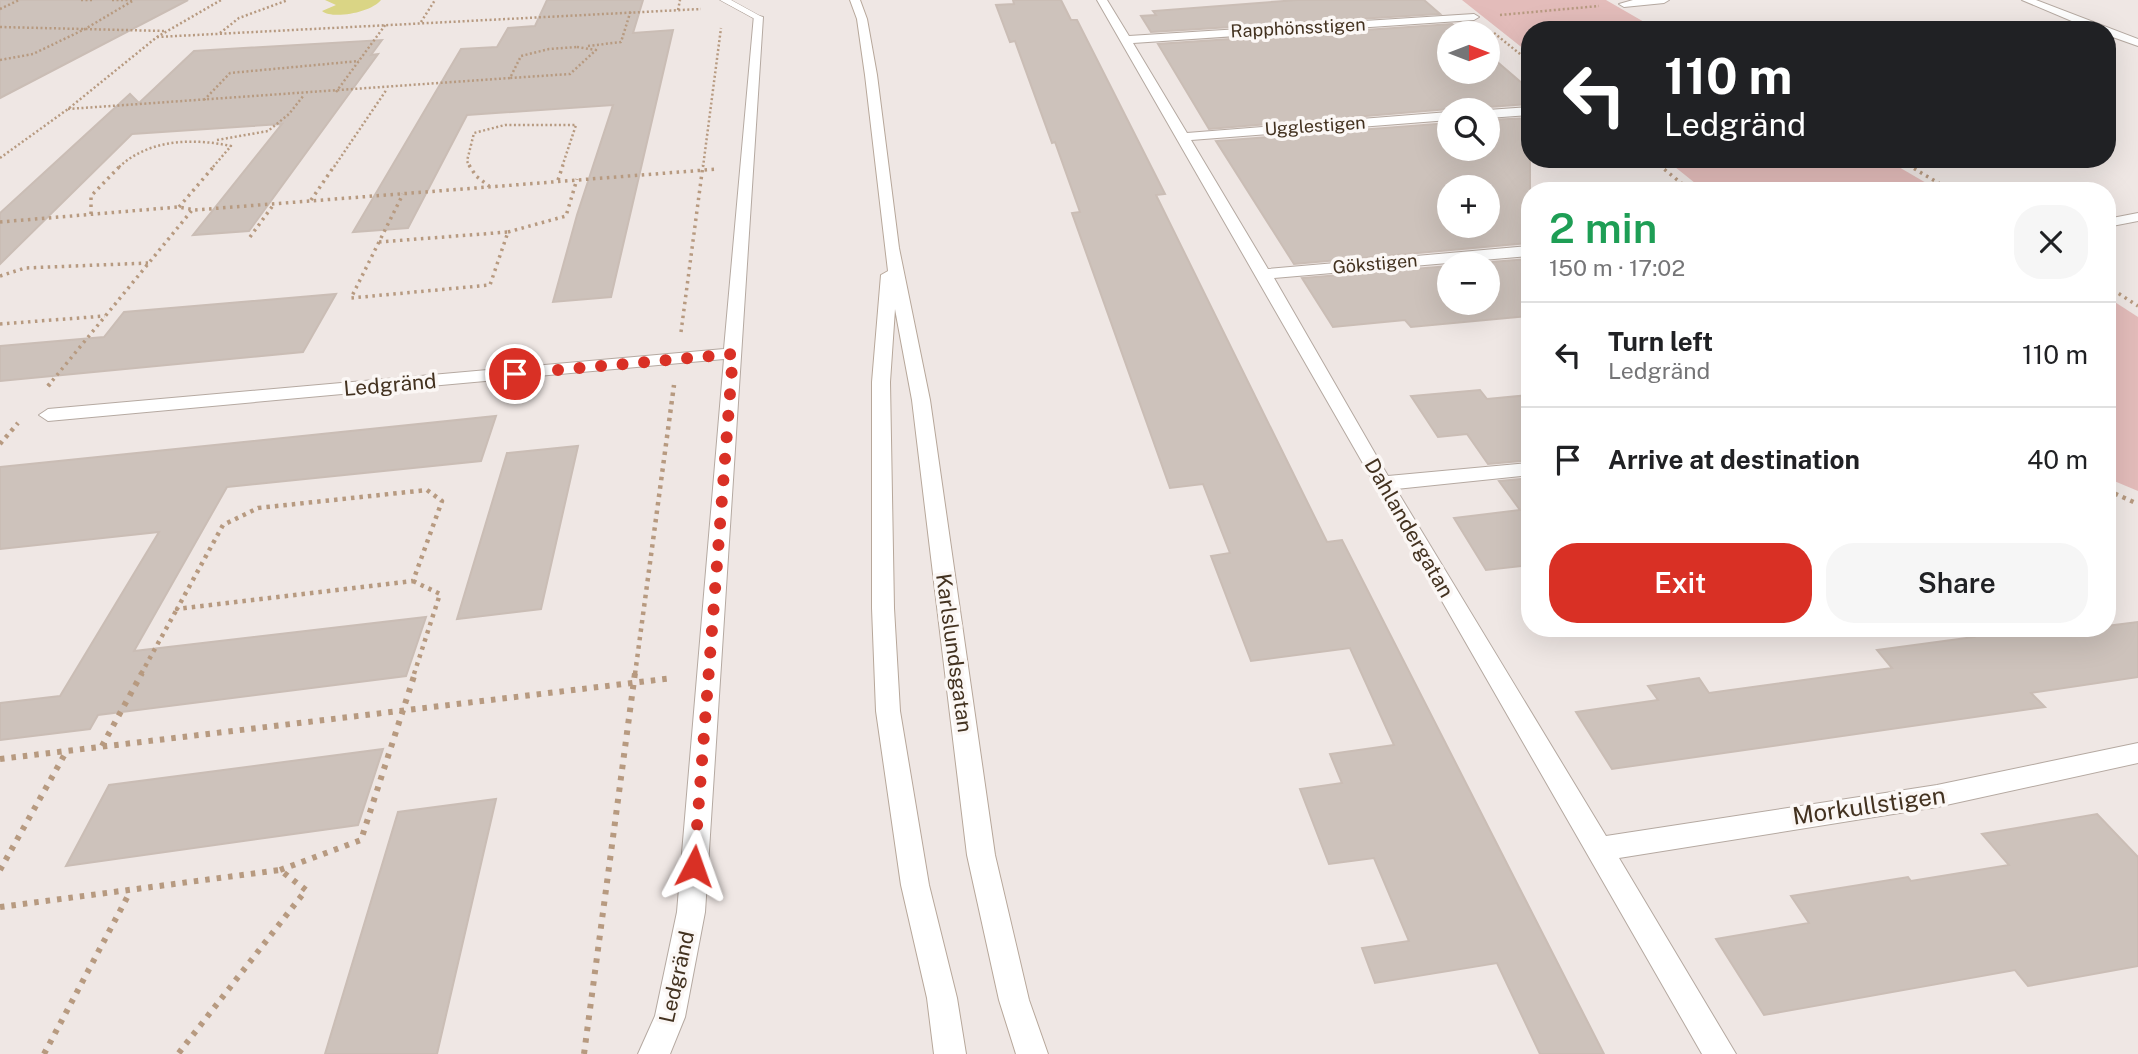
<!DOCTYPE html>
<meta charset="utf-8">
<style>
body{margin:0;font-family:"Public Sans",sans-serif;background:#f6f6f6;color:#202124;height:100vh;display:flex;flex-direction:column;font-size:26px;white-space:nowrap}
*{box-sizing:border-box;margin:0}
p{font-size:23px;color:#757577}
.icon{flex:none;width:38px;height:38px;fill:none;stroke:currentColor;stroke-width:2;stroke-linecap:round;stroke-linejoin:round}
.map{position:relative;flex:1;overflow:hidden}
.drawer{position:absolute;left:1521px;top:182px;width:595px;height:455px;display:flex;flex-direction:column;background:#fff;border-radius:28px;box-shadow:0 7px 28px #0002}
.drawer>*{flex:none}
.top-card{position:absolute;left:1521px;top:21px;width:595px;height:147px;border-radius:28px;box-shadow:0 7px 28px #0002;background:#202124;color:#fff;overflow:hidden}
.needle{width:46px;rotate:90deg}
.controls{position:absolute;left:1437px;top:21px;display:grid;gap:14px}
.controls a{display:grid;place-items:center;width:63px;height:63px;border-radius:50%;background:#fff;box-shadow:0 7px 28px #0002;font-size:35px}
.pin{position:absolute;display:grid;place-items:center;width:60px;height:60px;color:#fff;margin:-30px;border:4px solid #fff;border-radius:50%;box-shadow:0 2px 7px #0007}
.me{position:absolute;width:77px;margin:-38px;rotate:4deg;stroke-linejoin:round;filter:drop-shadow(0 0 5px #0008)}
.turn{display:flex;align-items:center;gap:24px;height:147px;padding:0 28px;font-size:32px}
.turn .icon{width:91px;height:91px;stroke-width:2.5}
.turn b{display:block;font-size:49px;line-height:60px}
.round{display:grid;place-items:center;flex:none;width:74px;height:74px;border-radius:28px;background:#f6f6f6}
.head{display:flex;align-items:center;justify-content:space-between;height:119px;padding:0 28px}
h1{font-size:42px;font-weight:600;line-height:52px;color:#1e9e55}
.action{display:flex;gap:14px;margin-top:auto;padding:14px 28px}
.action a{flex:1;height:80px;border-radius:28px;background:#d93025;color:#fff;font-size:28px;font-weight:600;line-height:80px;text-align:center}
.action a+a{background:#f6f6f6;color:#202124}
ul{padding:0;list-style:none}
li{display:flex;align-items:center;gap:21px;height:105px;padding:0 28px;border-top:2px solid #e0e0e0}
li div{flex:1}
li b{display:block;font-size:26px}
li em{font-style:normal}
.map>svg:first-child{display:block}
</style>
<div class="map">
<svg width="2138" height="1054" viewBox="0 0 2138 1054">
<rect width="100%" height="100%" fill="#efe7e4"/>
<g fill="#e3bcba">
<polygon points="1462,0 1606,0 1658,30 1530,30 1529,53"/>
<polygon points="1665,159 1885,159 1940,191 1705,191"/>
<polygon points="2107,297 2138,317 2138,491 2107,478"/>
</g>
<path fill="#dad585" d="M325,0H381C372,12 333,20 322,11L336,5Z"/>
<g fill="#cdc2bb" stroke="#cabdb5" stroke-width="2" fill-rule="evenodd">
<polygon points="0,0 188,0 0,98"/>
<polygon points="547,0 643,0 633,33 673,30 611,297 553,302 577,215 613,105 467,115 408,228 353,232 461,49 497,47 508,28 535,26"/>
<polygon points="1013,0 1061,0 1071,20 1077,20 1165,194 1156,195 1327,542 1342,540 1604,1054 1540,1054 1497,963 1375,983 1362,948 1409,941 1374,858 1329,864 1300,789 1342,783 1330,754 1394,745 1350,648 1251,661 1211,556 1230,553 1203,484 1170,488 1072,213 1080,212 1055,142 1052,143 1015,41 1010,42 996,5 1014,4"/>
<polygon points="1297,0 1424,0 1440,14 1151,32 1141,16 1156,15 1153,11"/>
<polygon points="1452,24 1463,33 1449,33 1449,72 1488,72 1488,54 1530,90 1530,104 1488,107 1485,110 1449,109 1209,129 1158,44"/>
<polygon points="382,40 371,55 378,54 249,231 193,235 282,124 132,134 0,264 0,213 130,94 139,103 194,51"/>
<path d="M1530,118V243L1294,264L1216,141L1449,123V149H1488V120ZM1449,187H1488V226H1449Z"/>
<polygon points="1530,259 1530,316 1411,327 1405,320 1333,327 1302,278 1449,266 1449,303 1488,303 1488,264 1465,264"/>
<polygon points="336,294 303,352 0,381 0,346 104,337 124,312"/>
<polygon points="1480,390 1487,399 1530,395 1530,460 1488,464 1467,434 1438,437 1411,396"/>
<polygon points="496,416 481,461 227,487 134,651 426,617 406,676 98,715 90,729 0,740 0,703 60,696 159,532 0,549 0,467"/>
<polygon points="578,446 541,609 457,619 507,453"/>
<polygon points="1530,478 1530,565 1486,570 1454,518 1520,510 1499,481"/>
<polygon points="2138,622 2138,677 2031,693 2045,707 1612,769 1576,712 1658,700 1648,686 1699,678 1709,693 1892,668 1877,650 1974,637 1966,628 2107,628 2107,626"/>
<polygon points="383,749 358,825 66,866 109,785"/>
<polygon points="496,799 437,1054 325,1054 398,812"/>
<polygon points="2097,814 2138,857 2138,966 2028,986 2015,970 1764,1015 1716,939 1809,923 1791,896 1908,877 1911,881 2009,865 1982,834"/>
</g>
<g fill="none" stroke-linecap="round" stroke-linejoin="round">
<g stroke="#b5a9a1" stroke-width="1">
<polygon id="service" points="720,0 731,0 762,17 755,19"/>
</g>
<g stroke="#b5a9a1" stroke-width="2">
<g id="minor">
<polygon points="1097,0 1107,0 1129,36 1474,14 1479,17 1474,20 1133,43 1187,133 1449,112 1449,120 1191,140 1268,269 1530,246 1530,256 1274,278 1388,476 1530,463 1530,475 1396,489 1606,836 1937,785 2138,743 2138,763 1937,807 1619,858 1736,1054 1702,1054"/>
<polygon points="1633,0 1669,0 1664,3 1624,7 1619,4"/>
<polygon points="2022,0 2036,0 2138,39 2138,46 2107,35 2107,30 2093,30"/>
<polygon points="754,15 763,17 705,912 685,1017 670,1054 638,1054 655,1016 677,912 724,359 48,421 39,415 48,409 724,349"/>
<polygon points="1530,107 1530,115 1488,118 1488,110"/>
<polygon points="2138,213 2138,221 2107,227 2107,219"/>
</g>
</g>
<g stroke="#b7a79a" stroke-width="2">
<polygon id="secondary" points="850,0 860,0 867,19 877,75 899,248 930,400 995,855 1029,1000 1048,1054 1016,1054 999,1000 967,855 912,400 895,309 890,382 894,608 900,711 929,885 957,998 966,1054 934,1054 927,998 901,885 876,711 872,608 872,382 881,275 888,271 865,75 857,19"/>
</g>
<g stroke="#b79a80" stroke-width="2.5" stroke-dasharray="2 2.5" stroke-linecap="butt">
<polyline points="81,0 92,0"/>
<polyline points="112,0 134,0"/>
<polyline points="0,9 19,0"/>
<polyline points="678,10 680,0"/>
<polyline points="1500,15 1599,6"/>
<polyline points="421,22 435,0"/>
<polyline points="0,27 165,31"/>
<polyline points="220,33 239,18 288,0"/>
<polyline points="1494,33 1530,62"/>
<polyline points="157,37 701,9"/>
<polyline points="588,46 621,42 631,10"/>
<polygon points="577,47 596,50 570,74 510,78 521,56 549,49"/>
<polyline points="0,60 33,54 85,29 134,0"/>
<polyline points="336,92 386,24"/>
<polyline points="204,100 230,73 359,61"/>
<polyline points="68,109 510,78"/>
<polyline points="217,140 268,131 289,114 304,95"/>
<polyline points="0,158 68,109 157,37 221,0"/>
<polyline points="1651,159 1661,167"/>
<polyline points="1898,159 1911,167"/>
<path d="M119,167C149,139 193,138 231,146L213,167"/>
<polyline points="334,167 387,89"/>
<polyline points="470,167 467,161 474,133 505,125 576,125 562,167"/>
<polyline points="703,167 721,28"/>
</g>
<g stroke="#b79a80" stroke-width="3.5" stroke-dasharray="2.5 4.5" stroke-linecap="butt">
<polyline points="469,165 476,176 489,186"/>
<polyline points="1659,165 1691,191"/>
<polyline points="1908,165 1952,191"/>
<polyline points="558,180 563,165"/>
<polyline points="311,200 335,165"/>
<polyline points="179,207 215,165"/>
<polyline points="91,214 91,196 121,165"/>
<polyline points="0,222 178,207 195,210 718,169"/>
<polyline points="508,232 566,216 577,179"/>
<polyline points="250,237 274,204"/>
<polyline points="379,242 508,232 490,285 351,298 403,194"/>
<polyline points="0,276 25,268 148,263"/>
<polyline points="2107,286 2138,306"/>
<polyline points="0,324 105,316"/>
<polyline points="681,332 703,165"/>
<polyline points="48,386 193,209"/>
</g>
<g stroke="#b79a80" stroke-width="4.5" stroke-dasharray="3.5 5" stroke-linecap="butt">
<polyline points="48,386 50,384"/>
<polyline points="0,444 18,423"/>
<polygon points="427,490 442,501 413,581 177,609 223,525 258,508"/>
<polyline points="2107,490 2138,504"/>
<polyline points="413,581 440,594 414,674"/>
<polyline points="141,674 177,609"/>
<polyline points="635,674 674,385"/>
</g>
<g stroke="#b79a80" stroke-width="6" stroke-dasharray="4.5 7" stroke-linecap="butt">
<polyline points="102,746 142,673"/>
<polyline points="0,759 673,678"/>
<polyline points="0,870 66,752"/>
<polyline points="280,870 361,840 415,673"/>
<polyline points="0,907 280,870 306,890 178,1054"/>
<polyline points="44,1054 130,892"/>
<polyline points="584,1054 635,673"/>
</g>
<use href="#service" fill="#fff" fill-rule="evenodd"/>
<use href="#minor" fill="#fff" fill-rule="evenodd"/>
<use href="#secondary" fill="#fff" fill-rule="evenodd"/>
</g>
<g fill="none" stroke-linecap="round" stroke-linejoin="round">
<polyline stroke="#d93025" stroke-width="12" stroke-dasharray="0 21.6" points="515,374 733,354 694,866"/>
</g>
<g text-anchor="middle" stroke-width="7" stroke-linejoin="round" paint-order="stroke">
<g font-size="18" fill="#433220" stroke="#fbf7f5">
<text transform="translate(1298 28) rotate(-3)" y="6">Rapphönsstigen</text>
<text transform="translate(1315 126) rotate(-4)" y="6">Ugglestigen</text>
<text transform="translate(1375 264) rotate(-5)" y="6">Gökstigen</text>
</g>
<g font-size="21" fill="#433220" stroke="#fbf7f5">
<text transform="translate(390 385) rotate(-5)" y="7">Ledgränd</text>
<text transform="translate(1409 528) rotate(60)" y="7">Dahlandergatan</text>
<text transform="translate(954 653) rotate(82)" y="7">Karlslundsgatan</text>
<text transform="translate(677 977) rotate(-77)" y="7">Ledgränd</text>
</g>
<g font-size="24" fill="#433220" stroke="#fbf7f5">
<text transform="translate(1869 806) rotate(-8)" y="8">Morkullstigen</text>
</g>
</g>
</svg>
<div class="controls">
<a><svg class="needle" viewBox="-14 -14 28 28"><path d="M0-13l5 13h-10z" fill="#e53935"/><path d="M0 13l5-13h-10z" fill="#757577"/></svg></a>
<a><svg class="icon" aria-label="search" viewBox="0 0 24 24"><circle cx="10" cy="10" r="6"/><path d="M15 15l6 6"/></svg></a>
<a>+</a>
<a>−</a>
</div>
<div class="pin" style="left:515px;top:374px;background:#d93025"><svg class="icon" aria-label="arrive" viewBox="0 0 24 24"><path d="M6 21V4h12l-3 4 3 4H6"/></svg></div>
<svg class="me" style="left:694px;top:866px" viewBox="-20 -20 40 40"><path d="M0-17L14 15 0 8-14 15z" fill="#d93025" stroke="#fff" stroke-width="4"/></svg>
<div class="top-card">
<div class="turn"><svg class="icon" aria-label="left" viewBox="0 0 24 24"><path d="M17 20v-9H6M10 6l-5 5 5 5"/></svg><div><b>110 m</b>Ledgränd</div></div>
</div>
<section class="drawer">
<div class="head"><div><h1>2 min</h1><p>150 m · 17:02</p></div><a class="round"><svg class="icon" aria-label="close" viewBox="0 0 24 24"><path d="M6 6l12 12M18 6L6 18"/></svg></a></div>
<ul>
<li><svg class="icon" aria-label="left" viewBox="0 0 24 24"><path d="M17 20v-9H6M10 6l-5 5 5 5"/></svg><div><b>Turn left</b><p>Ledgränd</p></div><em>110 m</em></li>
<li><svg class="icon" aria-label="arrive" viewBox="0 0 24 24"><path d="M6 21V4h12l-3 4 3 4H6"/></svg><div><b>Arrive at destination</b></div><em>40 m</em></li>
</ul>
<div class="action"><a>Exit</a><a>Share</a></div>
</section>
</div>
